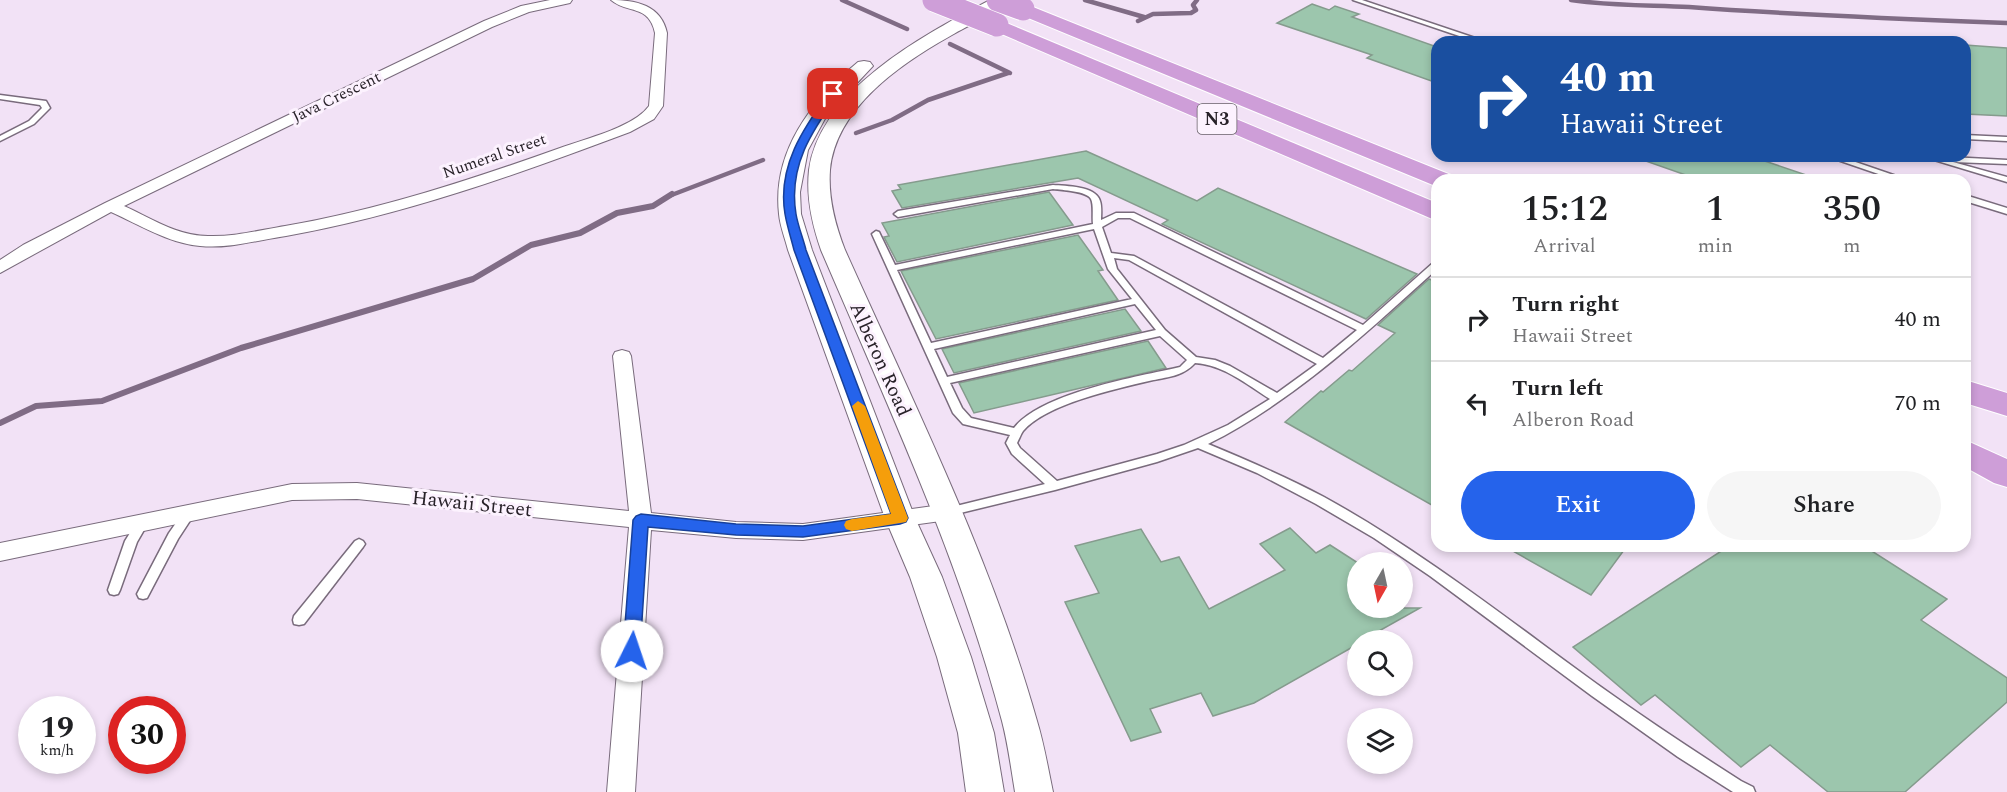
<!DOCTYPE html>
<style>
body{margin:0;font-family:Spectral,serif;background:#f6f6f6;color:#202124;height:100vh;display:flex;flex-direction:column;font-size:22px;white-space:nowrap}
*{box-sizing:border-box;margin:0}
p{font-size:20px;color:#757577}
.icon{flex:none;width:33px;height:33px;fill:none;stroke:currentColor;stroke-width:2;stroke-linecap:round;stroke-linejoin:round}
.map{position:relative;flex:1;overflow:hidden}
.sheet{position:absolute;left:1431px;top:174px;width:540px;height:378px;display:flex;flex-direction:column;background:#fff;border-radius:18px;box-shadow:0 3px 9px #0003}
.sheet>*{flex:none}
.hud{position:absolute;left:1431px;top:36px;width:540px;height:126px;border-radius:18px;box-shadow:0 3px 9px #0003;background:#1a4fa0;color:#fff;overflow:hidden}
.needle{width:39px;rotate:189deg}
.buttons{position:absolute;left:1347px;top:552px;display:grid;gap:12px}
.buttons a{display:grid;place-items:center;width:66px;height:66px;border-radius:50%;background:#fff;box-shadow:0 3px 9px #0003;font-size:30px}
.speed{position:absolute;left:18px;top:696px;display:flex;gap:12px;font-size:30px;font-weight:700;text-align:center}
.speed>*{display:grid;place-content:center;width:78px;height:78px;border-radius:50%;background:#fff;box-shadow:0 3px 9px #0003;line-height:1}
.speed small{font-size:15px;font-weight:400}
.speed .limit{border:9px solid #d22;background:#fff;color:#111}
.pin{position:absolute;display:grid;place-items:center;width:51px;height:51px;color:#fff;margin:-26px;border-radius:12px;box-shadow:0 3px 9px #0006}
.me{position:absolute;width:66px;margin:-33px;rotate:4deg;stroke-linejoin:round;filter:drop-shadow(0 0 4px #0008)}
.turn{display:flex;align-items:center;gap:21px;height:126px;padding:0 30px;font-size:27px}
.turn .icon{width:78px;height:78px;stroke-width:2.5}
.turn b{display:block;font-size:42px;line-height:51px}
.eta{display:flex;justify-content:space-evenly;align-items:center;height:102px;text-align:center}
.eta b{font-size:36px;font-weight:600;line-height:42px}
.button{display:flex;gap:12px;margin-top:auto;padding:12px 30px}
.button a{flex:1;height:69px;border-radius:36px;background:#2563eb;color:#fff;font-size:24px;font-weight:600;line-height:69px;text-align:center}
.button a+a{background:#f6f6f6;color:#202124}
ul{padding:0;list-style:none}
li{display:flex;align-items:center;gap:18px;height:84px;padding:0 30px;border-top:2px solid #e0e0e0}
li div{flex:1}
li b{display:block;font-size:22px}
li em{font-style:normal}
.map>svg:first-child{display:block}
</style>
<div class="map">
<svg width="2007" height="792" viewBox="0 0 2007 792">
<rect width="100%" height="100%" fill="#f2e2f6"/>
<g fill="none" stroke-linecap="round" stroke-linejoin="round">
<g stroke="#806c85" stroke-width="4.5">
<polyline points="842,0 907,29"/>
<polyline points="1085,0 1144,17"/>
<path d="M1571,0C1611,6 1648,5 1689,7C1795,15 1901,19 2007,23"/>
<polyline points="1138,21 1153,14 1191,13 1196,10 1193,5 1197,0"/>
<polyline points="950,44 1010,73"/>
<polyline points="856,133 892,120 928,100 1008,73"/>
<polyline points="669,196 763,160"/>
</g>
<polyline stroke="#806c85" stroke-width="6" points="0,423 36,406 102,401 241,348 473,279 531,245 580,233 617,213 653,206 672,194"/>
</g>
<g fill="#9cc6ad" stroke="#859b8d" stroke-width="1.5">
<polygon points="1312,4 1329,10 1335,6 1359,14 1352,17 1437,47 1437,83 1367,58 1372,55 1277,23"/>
<polygon points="1965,45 2007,48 2007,116 1965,114"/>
<polygon points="1086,151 1197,201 1218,188 1417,274 1366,319 1162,224 1168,220 1078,178 902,208 892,191 901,189 898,185"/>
<polygon points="1640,156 1750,156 1812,177 1811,180 1700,180 1640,159"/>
<polygon points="1049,192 1073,225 897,262 884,237 889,236 882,223"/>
<polygon points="1078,235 1103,270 1098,271 1118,300 936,339 901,271"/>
<polygon points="1429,279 1437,282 1437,508 1285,422 1321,391 1323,392 1349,370 1352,371 1395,333 1378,325"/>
<polygon points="1125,309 1141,331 954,373 942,349"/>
<polygon points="1148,341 1166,368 974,413 959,383"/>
<polygon points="1290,528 1316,553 1330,545 1358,563 1358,608 1420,608 1363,640 1358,640 1358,644 1254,703 1213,716 1201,693 1150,709 1161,732 1131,741 1065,602 1099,593 1075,546 1141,529 1161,562 1179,557 1209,609 1285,570 1260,544"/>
<polygon points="1504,546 1627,546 1591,595"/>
<polygon points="1729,546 1864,546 1947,599 1921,620 2007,678 2007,702 1905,792 1828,792 1770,745 1741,767 1655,695 1641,705 1573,647"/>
</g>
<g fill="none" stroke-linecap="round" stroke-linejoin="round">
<g stroke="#796b7c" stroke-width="3">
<g id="service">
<polygon points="1353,0 1362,0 1487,42 1477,42"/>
<polygon points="0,95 46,101 50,108 34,124 0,141 0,136 29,121 42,108 40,105 0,99"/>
<polygon points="1965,135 2007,137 2007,141 1965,139"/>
<polygon points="1826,156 1838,156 1908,180 1896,180"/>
<polygon points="1921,156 1934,156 1947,160 1947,157 1950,157 2007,160 2007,164 1953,162 2007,177 2007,182"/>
<path d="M1053,185C1066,186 1096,186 1100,201C1102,207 1101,215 1101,220L1116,213H1134L1363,325L1434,262L1437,261V269C1365,334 1295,400 1208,444C1247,460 1286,477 1324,497C1422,551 1511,622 1601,687C1647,720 1694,751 1741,781L1753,787L1755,792H1733L1678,757L1592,696L1430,576L1374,538L1316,504L1257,473L1198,448L1157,462L1055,490L948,516L944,515L942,512L944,509L1045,484L1012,454L1006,443L1010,435L963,424L953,413L872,234L876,231L879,232L895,265L1093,224C1092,217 1094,205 1091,199C1087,191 1062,190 1053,189L898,217L894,214L898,211ZM1118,218H1130L1357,330L1323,358L1134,256L1111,253L1102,227ZM1094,229L1108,269L1132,299L931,343L897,270ZM1114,258L1129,260L1317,364L1277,393L1230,366L1215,360L1196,357L1165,330L1117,269ZM1135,304L1156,330L947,377L934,349ZM1160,336L1187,360L1180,367C1136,377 1041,393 1014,428L971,418L962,408L950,383ZM1195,363C1224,365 1246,384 1270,399L1228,425L1184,445L1157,454L1057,481L1020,448L1017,443C1019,439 1021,434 1023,431C1046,404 1115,389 1149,381C1167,377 1182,377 1195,363Z"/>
<polygon points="1965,195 2007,208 2007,214 1965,201"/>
<polygon points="189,509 193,510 195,513 178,539 147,598 143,599 139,598 137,594 169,533 185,510"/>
<polygon points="142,519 146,520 148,523 137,542 120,590 118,594 114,595 110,594 108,590 125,541 138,520"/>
<polygon points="359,539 363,541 365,544 363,547 304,624 299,625 294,624 293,620 294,616 355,541"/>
</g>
</g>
<g stroke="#796b7c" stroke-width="2">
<g id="minor">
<path d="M550,0H572L570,3L529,12L492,27L124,206C151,218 177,236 208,236C234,237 260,230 285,226C379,210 470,180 560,148C585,139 634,127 649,106L655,33C649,4 627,14 611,0C636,0 661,5 667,33L663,106L654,119L630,132C518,174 405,215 286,236C258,240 229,249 200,246C168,243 140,225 111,212L0,273V260L23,245L105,203L484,21L521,6Z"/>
<polygon points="622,350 629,352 631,356 651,513 736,522 803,524 948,504 956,506 959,512 956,518 948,520 803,540 736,538 651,530 635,792 607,792 629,527 357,499 292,500 0,561 0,543 292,484 357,483 629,511 613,356 615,352"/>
</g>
</g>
<g stroke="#796b7c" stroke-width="2">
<g id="secondary">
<path d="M990,0H1010C1003,10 965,27 952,35C902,63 836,107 830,170C828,198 835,224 845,250C914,404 991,558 1037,721C1044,744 1048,768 1053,792H1015C1011,768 1008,744 1002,721C959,558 887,404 821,250C812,224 806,198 809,170C820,89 926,34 990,0Z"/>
<path d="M864,61L870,62L873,66L827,115L808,150L800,192L801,214L812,250L915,518L942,577L971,657L994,733L1004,792H966L958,733L937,657L910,577L885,518L788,250C785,238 780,226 779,214C772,151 812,100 858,62Z"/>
</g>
</g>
<g stroke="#fff" stroke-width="2">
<g id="motorway">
<polygon points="1023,3 1451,175 1455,180 1437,180 1437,187 1433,185 1016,13 1013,9 1016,5"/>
<polygon points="997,19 1437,203 1437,221 990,29 987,25 990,21"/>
<polygon points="1965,380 2007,393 2007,416 1965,403"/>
<polygon points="1965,440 2007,459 2007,487 1994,483 1965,467"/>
</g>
</g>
<use href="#service" fill="#fff" fill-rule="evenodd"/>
<use href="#minor" fill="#fff" fill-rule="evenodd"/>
<use href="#secondary" fill="#fff" fill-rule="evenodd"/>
<use href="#motorway" fill="#ce9ed8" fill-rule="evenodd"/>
<g stroke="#fff" stroke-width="25" stroke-linecap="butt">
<g id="motorway-bridge">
<polyline points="934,0 997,25"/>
<polyline points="998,0 1023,9"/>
</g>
</g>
<use href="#motorway-bridge" stroke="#ce9ed8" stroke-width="23"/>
</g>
<path fill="#2563eb" stroke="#184099" stroke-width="1.5" d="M830,92L838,94C812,131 788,166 796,214C798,226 803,238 806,250L908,518L906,522L900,524L803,537L736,535L648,527L640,651L638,656L632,658L626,656L623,651L633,520L636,516L641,514L736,524L803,526L891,514L794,250C791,238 787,226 785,214C777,167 803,128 830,92Z"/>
<polygon fill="#f59e0b" points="858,401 865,406 908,518 906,522 852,531 846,529 844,525 846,521 852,519 891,514 852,406"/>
<g text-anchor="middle" stroke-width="6" stroke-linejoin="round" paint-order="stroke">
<g font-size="16" fill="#282229" stroke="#fcf2fe">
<text transform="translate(336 96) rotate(-26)" y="6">Java Crescent</text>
<text transform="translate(494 155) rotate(-19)" y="6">Numeral Street</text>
</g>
<rect fill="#fcf2fe" stroke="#686069" stroke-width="1.5" x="1197.5" y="104" width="39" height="30" rx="4.5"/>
<g font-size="18" font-weight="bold" fill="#282229">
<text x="1217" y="125">N3</text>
</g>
<g font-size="20" fill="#282229" stroke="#fcf2fe">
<text transform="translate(881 359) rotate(66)" y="7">Alberon Road</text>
<text transform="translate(472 503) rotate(6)" y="7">Hawaii Street</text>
</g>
</g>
</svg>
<div class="buttons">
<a><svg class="needle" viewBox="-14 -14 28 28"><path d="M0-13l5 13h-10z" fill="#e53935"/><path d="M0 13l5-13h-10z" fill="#757577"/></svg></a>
<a><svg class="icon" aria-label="search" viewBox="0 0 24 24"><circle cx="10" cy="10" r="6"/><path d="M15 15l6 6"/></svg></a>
<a><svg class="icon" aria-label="layers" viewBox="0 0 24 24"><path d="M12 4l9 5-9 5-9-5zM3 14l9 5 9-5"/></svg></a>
</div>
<div class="speed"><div>19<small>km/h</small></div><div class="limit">30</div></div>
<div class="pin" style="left:833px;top:94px;background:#d93025"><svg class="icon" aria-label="arrive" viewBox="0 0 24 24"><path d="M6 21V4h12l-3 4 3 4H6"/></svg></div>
<svg class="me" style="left:632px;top:651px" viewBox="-20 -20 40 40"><circle r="19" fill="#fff"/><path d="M0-13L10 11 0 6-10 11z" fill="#2563eb"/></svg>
<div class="hud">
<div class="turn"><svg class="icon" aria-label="right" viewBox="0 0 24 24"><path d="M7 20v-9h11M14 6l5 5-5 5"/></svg><div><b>40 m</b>Hawaii Street</div></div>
</div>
<section class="sheet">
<div class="eta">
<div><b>15:12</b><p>Arrival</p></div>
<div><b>1</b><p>min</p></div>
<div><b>350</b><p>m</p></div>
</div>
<ul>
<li><svg class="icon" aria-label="right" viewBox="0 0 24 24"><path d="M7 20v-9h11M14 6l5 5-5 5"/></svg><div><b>Turn right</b><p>Hawaii Street</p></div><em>40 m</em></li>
<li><svg class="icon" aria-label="left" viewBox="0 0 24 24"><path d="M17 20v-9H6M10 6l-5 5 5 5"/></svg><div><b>Turn left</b><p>Alberon Road</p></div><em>70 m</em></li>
</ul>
<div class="button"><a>Exit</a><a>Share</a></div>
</section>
</div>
